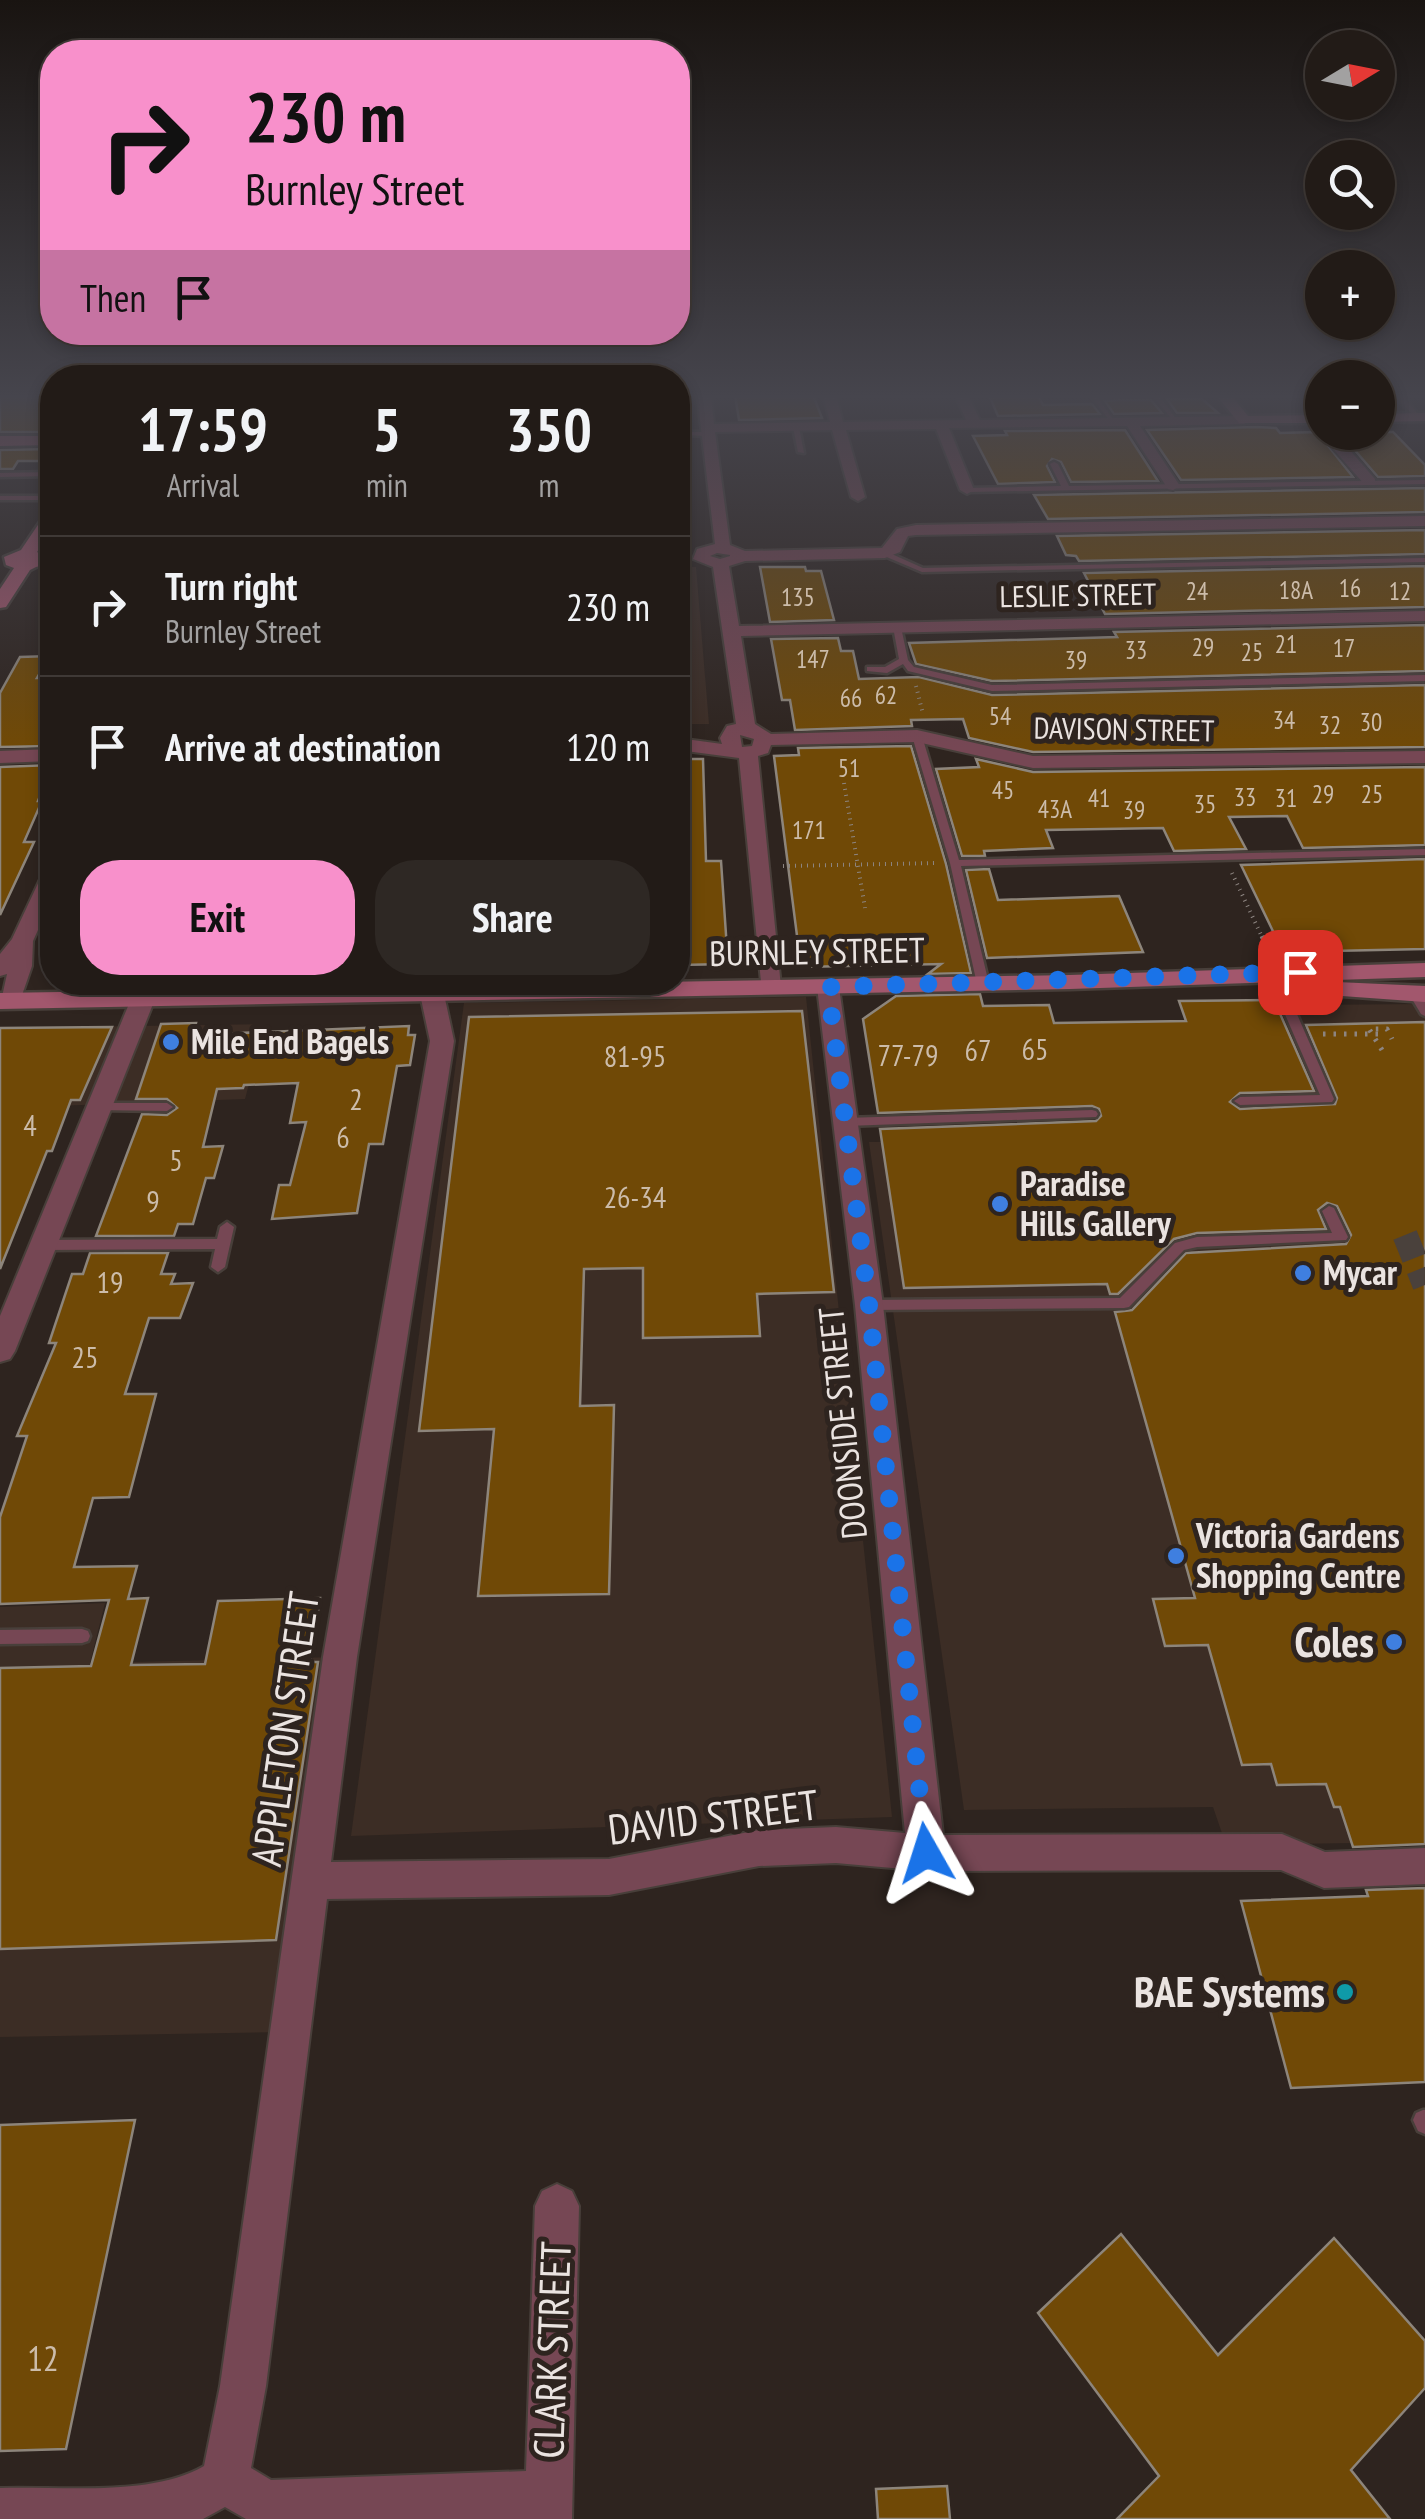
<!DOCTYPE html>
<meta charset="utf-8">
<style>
body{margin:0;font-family:"PT Sans Narrow",sans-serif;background:#2e2824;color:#f1f3f6;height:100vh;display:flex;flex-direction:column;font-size:38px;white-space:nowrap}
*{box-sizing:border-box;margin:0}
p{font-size:32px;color:#a2a1a1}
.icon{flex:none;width:55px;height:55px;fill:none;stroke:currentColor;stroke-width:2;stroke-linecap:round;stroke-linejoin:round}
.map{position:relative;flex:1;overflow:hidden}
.drawer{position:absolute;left:40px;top:365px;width:650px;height:630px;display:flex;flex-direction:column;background:#221b17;border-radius:40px;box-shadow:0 5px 15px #0003,0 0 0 2px #3f3936}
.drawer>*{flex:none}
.guide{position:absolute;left:40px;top:40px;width:650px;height:305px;border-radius:40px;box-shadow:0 5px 15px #0003,0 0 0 2px #3f3936;background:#f890cb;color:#111;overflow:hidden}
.needle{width:65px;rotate:80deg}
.controls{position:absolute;left:1305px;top:30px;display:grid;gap:20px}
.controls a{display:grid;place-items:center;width:90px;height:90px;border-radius:50%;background:#221b17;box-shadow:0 5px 15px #0003,0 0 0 2px #3f3936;font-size:50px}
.pin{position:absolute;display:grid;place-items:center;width:85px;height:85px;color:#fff;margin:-42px;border-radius:20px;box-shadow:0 5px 15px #0006}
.me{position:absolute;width:110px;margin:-55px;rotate:354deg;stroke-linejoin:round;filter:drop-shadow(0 0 8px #0008)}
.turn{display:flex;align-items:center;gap:35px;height:210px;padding:0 40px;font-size:45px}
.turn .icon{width:130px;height:130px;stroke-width:2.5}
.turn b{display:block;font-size:70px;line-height:85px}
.then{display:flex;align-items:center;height:95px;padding:0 40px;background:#0003;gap:20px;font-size:38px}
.eta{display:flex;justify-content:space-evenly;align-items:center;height:170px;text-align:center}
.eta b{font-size:60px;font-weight:600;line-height:70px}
.primary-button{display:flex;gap:20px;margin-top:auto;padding:20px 40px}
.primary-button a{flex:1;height:115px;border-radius:40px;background:#f890cb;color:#111;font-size:40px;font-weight:600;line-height:115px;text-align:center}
.primary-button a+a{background:#2e2824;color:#f1f3f6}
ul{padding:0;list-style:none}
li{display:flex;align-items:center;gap:30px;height:140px;padding:0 40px;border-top:2px solid #3f3936}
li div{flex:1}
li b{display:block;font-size:38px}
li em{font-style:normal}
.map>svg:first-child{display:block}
</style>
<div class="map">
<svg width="1425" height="2519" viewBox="0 0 1425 2519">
<rect width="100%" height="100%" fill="#2e241f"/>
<g fill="#3c2d25">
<polygon points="678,567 696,567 709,724 678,724"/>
<polygon points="806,997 892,1817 351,1836 464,1003"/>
<polygon points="1425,1004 1425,1842 1226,1845 1213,1807 964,1810 869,1142 1233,1140 1187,1006"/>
<polygon points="265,1024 245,1099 0,1108 0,1028"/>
<polygon points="105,1603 90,1663 340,1657 289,2032 0,2037 0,1607"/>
</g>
<g fill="#704906" stroke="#8d857b" stroke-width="2.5">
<rect x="0" y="395" width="52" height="37"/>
<polygon points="735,395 813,395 822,418 739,420"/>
<polygon points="989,395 1038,395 1043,405 1092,404 1100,414 998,416"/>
<polygon points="1167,399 1202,399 1218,413 1177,413"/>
<polygon points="1117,400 1151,400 1162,413 1114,414 1105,401"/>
<polygon points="1256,427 1276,428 1280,433 1317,432 1353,477 1181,480 1147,430"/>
<polygon points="1125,430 1158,481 1071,482 1061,462 1052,459 1047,466 1055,482 998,484 973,436 1007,435 1005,431"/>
<polygon points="1339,432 1393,432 1425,465 1425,476 1378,477"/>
<polygon points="52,449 52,461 18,461 13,469 0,469 0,450"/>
<polygon points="1425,488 1425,512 1048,519 1034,495"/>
<polygon points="1425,530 1425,554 1079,561 1076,556 1066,555 1057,536"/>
<polygon points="1425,566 1425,607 1105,614 1084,573"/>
<polygon points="760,567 805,567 806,571 821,571 834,620 770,622"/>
<polygon points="1425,625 1425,671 992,681 916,664 909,643 1117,637 1114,632"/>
<polygon points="838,638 841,651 853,651 859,679 919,677 992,695 1425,685 1425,747 1033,752 969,738 963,719 911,720 912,726 795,730 790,700 782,700 771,639"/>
<polygon points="50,656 37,678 52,678 52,746 0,747 0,693 20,657"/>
<polygon points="911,746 946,864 971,973 928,974 941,964 801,967 774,756 799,755 798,748"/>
<polygon points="678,759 703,759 706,861 721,861 728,964 679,965"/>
<polygon points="976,759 1033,772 1425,767 1425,845 1303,848 1287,816 1229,817 1246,849 1174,851 1163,828 1046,830 1053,848 984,851 985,856 962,856 936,769 979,767"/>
<polygon points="52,765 38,801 42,801 24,842 34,842 0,915 0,767"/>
<polygon points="1425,859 1425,949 1283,952 1241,865"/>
<polygon points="989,869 998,900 1119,896 1143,952 987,958 966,870"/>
<polygon points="980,994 983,1006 1049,1005 1054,1023 1186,1021 1179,1001 1274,1000 1314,1091 1240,1093 1230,1102 1240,1109 1335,1104 1337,1098 1306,1025 1425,1022 1425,1844 1353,1847 1340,1807 1334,1807 1326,1784 1277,1785 1271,1764 1242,1765 1208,1645 1165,1646 1153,1599 1195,1598 1115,1312 1132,1310 1186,1253 1346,1244 1351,1235 1337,1206 1327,1203 1318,1210 1326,1229 1197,1233 1174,1239 1118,1294 1110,1294 1107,1284 904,1288 880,1129 1096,1121 1101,1116 1099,1109 1092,1106 878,1113 863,1019 896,996"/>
<polygon points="802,1011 834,1292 757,1294 760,1336 643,1338 643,1268 584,1269 580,1406 614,1405 609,1594 478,1596 494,1429 419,1431 469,1017"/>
<polygon points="196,1023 193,1035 409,1026 408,1035 415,1035 410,1065 397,1066 383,1144 369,1144 357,1213 272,1219 279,1185 290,1185 306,1122 290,1123 298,1083 244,1085 243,1088 217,1089 203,1147 223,1146 214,1178 206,1178 193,1224 178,1224 174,1236 96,1236 142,1114 167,1115 177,1108 167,1099 136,1099 161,1024"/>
<polygon points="112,1027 80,1100 71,1100 52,1151 47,1151 0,1269 0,1028"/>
<polygon points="90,1253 168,1253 161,1274 175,1274 171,1284 193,1283 180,1318 149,1318 125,1394 156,1394 129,1497 93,1498 74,1567 137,1566 128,1599 148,1598 131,1665 205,1664 218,1601 320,1598 310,1662 318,1662 276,1940 0,1949 0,1668 91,1666 109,1600 0,1604 0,1517 27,1436 17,1436 56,1343 49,1343 72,1274 83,1274"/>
<polygon points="1425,1888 1425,2082 1291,2088 1241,1901 1368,1896 1366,1890"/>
<polygon points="135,2120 66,2449 0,2451 0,2125"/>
<polygon points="1121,2234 1218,2355 1334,2238 1425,2341 1425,2388 1351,2470 1390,2519 1117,2519 1159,2476 1038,2313"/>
<polygon points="947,2486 950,2519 878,2519 876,2489"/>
</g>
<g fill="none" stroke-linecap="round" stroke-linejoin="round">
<polyline stroke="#4a413c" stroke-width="25" stroke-dasharray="25 12" stroke-linecap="butt" points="1405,1235 1425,1285"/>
<g stroke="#483f3a" stroke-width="5">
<g id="lane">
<polygon points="1090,395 1140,395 1098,398 1115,422 1112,424"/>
<polygon points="1152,395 1159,395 1179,423 1175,423"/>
<polygon points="1307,395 1314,395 1322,405 1322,411"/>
<polygon points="1394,395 1401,395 1421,417 1421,419 1417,419"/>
<polygon points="796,425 799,427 804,453 798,452 793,427"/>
<polygon points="688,432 707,432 710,434 707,436 686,435"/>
<polygon points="1054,462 1058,464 1069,486 1425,480 1425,484 967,492 963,490 967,488 1061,486 1050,464"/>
<polygon points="52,472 52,476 0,477 0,473"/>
<rect x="0" y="496" width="52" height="4"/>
<polygon points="885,551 923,568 1425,558 1425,562 922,572 882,555 881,553"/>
<polygon points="897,624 901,627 908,660 914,667 992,685 1425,675 1425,681 992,691 908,671 903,664 887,673 867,671 867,667 885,667 899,659 893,627"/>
<polygon points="917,733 922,736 959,860 1425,849 1425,855 961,866 989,984 983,987 977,984 950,863 912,736"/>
<polygon points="1280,986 1286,989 1334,1099 1332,1102 1240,1105 1234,1101 1240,1097 1320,1095 1274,989"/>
<polygon points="1415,991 1419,992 1425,1002 1425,1016 1421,1014 1409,994"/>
<polygon points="99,1103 167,1103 173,1107 167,1111 95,1110 93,1107"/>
<polygon points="1092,1110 1096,1111 1098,1114 1096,1117 846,1126 840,1122 846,1118"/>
<polygon points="1329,1206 1334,1208 1348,1237 1346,1240 1197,1247 1184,1250 1129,1307 1124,1308 869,1310 864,1309 862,1305 864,1301 869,1300 1120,1298 1175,1243 1197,1237 1332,1233 1322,1211"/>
<polygon points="227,1222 234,1227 225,1267 218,1272 211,1267 215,1249 42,1250 35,1245 42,1240 217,1239 220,1227"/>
<polygon points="82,1629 88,1631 90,1636 88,1641 82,1643 0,1644 0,1630"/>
<polygon points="1423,2110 1425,2110 1425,2134 1418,2131 1413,2120 1416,2113"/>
</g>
</g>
<g stroke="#483f3a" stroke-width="4">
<g id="street">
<path d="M697,395H711L714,424L830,422L823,395H836L843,422L966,420L955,395H968L980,420L1244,416L1251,420L1244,424L1140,426L1180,486L1173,490L1168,489L1127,426L949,428L974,490L967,494L960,490L936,429L846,430L865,497L858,501L851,497L832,430L715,432L730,545L745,551L882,548L897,529L916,525L1425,516V526L916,535L908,536L900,552L885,558L745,561L729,566L739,626L1425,611V621L741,636L755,724L771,734L917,730L1033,756L1425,751V763L1033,768L917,742L771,745L768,753L758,756L781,987L770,994L762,992L739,758L678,750V738L722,744L720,738L727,726L736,724L713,567L693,559L697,549L715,544ZM717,553L730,555V556L720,559L710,556ZM740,735L754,739L752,746L742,747Z"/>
<polygon points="1321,429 1334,432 1375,479 1375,485 1365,485 1321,435"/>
<polygon points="38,558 52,560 52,570 32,566 30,563"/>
<polygon points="52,749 52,761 0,763 0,751"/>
<polygon points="52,871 52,899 33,941 32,966 20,1001 16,1006 0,1006 7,974 0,976 0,954 12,939 41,877"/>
<path d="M828,980L839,987L883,1305L943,1835L1282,1834L1325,1852L1425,1848V1884L1324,1888L1281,1870L926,1871L836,1863L759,1866L609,1895L327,1899L266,2386L251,2468L271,2480L526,2471L535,2206L542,2191L557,2184L572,2191L579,2206L572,2519H246L225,2507L203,2519H0V2488C62,2486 151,2497 204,2466L220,2386L323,1657L430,1041L420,994L424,989L432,987L444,994L454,1041L357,1657L331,1862L609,1859L759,1830L836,1827L905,1833L855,1305L817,987Z"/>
<polygon points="143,992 155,999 15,1351 10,1359 0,1362 0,1316 131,999"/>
</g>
</g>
<g stroke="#483f3a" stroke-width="5">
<g id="secondary">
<polygon points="1216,395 1231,395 1248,416 1322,415 1322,423 1239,423"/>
<polygon points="1425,413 1425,421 1378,422 1378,414"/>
<polygon points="0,436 52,436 52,445 0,446"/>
<polygon points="52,512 52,529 37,552 50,560 30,570 6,607 0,608 0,589 14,568 6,565 4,557 21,550 46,513"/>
<polygon points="1425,963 1425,977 1070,989 0,1009 0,993 1070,975"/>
<polygon points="1337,982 1425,986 1425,1002 1328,995 1324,990"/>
</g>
</g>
<g stroke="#8d8581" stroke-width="4" stroke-dasharray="1 5" stroke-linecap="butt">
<polyline points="916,686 923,714"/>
<polyline points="844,783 865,908"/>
<polyline points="783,866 937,863"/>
<polyline points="1232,873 1263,939"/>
</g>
<g stroke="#8d8581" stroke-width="5" stroke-dasharray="2.5 8" stroke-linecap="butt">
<polyline points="1262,936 1270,954"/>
<polyline points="1323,1034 1383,1034"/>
<polyline points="1382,1050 1369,1029 1387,1029 1392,1039"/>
</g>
<use href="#lane" fill="#764754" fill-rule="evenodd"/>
<use href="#street" fill="#764754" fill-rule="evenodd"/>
<use href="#secondary" fill="#a2576d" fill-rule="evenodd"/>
</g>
<linearGradient id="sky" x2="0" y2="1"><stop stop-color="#191411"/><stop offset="0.53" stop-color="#46454d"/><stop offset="1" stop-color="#46454d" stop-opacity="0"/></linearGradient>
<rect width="1425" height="748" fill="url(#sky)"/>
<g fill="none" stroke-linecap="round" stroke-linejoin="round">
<polyline stroke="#1a73e8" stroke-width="18" stroke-dasharray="0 32.4" points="926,1853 869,1305 828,987 1300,972"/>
</g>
<g fill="#3f7fe0" stroke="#2e241f" stroke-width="4">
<circle cx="171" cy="1042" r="10"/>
<circle cx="1000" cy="1204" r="10"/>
<circle cx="1303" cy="1273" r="10"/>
<circle cx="1176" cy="1556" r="10"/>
<circle cx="1394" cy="1642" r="10"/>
</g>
<circle fill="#0f9aa8" stroke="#2e241f" stroke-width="4" cx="1345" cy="1992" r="10"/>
<g text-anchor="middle" stroke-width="10" stroke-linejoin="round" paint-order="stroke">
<g font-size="25" fill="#ccbcaa">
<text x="1350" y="597">16</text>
<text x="1296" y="599">18A</text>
<text x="1197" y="600">24</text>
<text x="1400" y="600">12</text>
<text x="798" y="606">135</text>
<text x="1286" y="653">21</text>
<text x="1203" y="656">29</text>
<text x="1344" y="657">17</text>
<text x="1136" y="659">33</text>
<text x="1252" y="661">25</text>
<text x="813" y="668">147</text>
<text x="1076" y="669">39</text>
<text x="886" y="704">62</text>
<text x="851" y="707">66</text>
<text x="1000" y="725">54</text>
<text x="1284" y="729">34</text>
<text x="1371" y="731">30</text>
<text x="1330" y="734">32</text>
<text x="849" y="777">51</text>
<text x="1003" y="799">45</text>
<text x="1323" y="803">29</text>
<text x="1372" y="803">25</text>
<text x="1245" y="806">33</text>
<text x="1099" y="807">41</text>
<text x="1286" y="807">31</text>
<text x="1205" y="813">35</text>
<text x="1055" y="818">43A</text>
<text x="1134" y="819">39</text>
<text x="809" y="839">171</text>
</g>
<g font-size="30" fill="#eae3e0" stroke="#2e241f">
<text transform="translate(1078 596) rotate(-1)" y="10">LESLIE STREET</text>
<text transform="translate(1124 730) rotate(1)" y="10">DAVISON STREET</text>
</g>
<g font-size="30" fill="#ccbcaa">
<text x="1035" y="1060">65</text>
<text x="978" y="1061">67</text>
<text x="908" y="1066">77-79</text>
<text x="635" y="1067">81-95</text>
<text x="356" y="1110">2</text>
<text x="30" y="1136">4</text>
<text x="343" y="1148">6</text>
<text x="176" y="1171">5</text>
<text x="635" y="1208">26-34</text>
<text x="153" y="1212">9</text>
<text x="110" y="1293">19</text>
<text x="85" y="1368">25</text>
</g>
<g font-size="35" fill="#eae3e0" stroke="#2e241f">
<text transform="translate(817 952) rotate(-1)" y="12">BURNLEY STREET</text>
<text transform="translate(843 1423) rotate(-96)" y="12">DOONSIDE STREET</text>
</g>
<g font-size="35" font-weight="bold" fill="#eae3e0" stroke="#2e241f" text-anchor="start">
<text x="191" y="1054">Mile End Bagels</text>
<text x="1020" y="1196">Paradise<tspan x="1020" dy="40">Hills Gallery</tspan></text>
<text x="1323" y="1285">Mycar</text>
<text x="1196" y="1548">Victoria Gardens<tspan x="1196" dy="40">Shopping Centre</tspan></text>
</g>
<g font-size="35" fill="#ccbcaa">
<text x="43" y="2371">12</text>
</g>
<g font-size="42" font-weight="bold" fill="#eae3e0" stroke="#2e241f" text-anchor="end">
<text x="1374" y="1657">Coles</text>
<text x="1325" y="2007">BAE Systems</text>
</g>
<g font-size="42" fill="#eae3e0" stroke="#2e241f">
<text transform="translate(285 1729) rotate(-82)" y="15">APPLETON STREET</text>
<text transform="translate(713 1817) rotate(-7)" y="15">DAVID STREET</text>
<text transform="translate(552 2350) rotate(-88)" y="15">CLARK STREET</text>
</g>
</g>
</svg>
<div class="controls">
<a><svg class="needle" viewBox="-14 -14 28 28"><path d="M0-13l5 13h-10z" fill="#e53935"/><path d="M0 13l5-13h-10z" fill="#a2a1a1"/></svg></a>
<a><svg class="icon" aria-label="search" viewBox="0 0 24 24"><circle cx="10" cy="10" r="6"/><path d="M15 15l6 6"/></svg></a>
<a>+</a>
<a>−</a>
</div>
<div class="pin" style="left:1300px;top:972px;background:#d93025"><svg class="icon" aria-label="arrive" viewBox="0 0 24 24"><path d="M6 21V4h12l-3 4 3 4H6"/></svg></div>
<svg class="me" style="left:926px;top:1853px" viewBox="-20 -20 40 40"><path d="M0-17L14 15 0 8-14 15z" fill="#1a73e8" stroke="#fff" stroke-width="4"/></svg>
<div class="guide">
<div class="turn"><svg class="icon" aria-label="right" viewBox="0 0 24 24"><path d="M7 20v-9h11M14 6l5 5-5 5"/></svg><div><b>230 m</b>Burnley Street</div></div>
<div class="then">Then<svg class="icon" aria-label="arrive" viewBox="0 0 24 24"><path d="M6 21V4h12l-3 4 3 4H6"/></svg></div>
</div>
<section class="drawer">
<div class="eta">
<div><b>17:59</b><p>Arrival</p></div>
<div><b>5</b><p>min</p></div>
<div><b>350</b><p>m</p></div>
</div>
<ul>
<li><svg class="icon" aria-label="right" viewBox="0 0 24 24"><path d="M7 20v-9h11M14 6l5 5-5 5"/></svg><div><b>Turn right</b><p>Burnley Street</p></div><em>230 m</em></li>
<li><svg class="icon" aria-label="arrive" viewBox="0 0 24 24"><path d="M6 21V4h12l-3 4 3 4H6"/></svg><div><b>Arrive at destination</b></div><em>120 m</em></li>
</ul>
<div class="primary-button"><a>Exit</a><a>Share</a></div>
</section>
</div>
